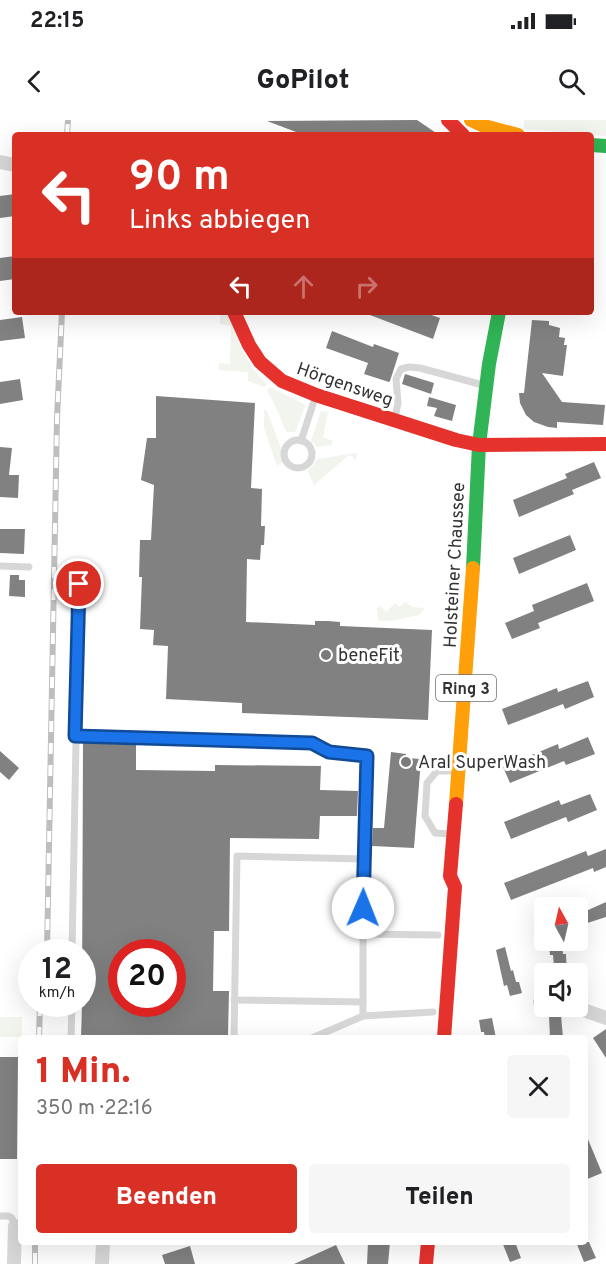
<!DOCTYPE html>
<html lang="de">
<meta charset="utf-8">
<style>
body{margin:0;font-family:Overpass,sans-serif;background:#f6f6f6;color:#202124;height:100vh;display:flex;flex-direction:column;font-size:22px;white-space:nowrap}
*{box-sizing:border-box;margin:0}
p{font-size:20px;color:#757577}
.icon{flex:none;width:33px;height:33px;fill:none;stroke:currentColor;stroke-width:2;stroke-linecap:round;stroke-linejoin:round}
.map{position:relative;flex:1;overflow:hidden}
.sheet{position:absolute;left:18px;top:915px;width:570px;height:210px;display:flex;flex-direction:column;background:#fff;border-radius:6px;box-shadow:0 6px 24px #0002}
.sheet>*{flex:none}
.hud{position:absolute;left:12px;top:12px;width:582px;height:183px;border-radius:6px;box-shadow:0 6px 24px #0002;background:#d93025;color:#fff;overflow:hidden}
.needle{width:39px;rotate:352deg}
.tools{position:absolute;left:534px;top:777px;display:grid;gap:12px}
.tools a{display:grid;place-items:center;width:54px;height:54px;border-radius:6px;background:#fff;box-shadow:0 6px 24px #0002;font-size:30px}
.speed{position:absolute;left:18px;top:819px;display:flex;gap:12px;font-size:30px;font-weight:700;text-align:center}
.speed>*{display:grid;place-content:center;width:78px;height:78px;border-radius:50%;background:#fff;box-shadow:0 6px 24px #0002;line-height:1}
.speed small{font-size:15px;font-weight:400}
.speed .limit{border:9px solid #d22;background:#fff;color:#111}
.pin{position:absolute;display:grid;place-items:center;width:51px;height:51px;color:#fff;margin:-26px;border:3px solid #fff;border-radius:50%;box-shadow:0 2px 6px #0007}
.me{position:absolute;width:66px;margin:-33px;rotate:1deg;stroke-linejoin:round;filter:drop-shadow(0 0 4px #0008)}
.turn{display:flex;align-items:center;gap:21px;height:126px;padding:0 18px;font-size:27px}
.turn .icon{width:78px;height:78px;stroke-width:2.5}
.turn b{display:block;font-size:42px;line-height:51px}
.lanes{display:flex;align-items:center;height:57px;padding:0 18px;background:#0003;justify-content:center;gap:30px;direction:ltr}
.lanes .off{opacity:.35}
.round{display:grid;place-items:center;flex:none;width:63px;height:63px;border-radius:6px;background:#f6f6f6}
.summary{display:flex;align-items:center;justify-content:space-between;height:102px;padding:0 18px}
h1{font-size:36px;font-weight:800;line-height:45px;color:#d93025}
.primary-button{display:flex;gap:12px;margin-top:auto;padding:12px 18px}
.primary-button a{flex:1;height:69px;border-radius:6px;background:#d93025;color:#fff;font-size:24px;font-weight:800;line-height:69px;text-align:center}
.primary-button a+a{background:#f6f6f6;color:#202124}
.status{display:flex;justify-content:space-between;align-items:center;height:42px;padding:0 30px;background:#fff;direction:ltr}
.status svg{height:16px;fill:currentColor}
header{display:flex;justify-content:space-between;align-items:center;height:78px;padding:0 18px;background:#fff;font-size:27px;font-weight:800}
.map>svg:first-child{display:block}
</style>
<div class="status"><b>22:15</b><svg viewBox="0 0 49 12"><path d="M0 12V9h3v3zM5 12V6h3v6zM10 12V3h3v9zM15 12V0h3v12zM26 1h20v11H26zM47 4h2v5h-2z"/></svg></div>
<header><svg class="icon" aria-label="back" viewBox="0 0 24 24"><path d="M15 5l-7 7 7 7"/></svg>GoPilot<svg class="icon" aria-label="search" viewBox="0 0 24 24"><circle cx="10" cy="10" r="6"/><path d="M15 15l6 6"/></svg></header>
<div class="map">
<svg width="606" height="1144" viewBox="0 0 606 1144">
<rect width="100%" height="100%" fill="#fff"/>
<g fill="#f1f5ed">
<polygon points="524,0 606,0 606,16 524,9"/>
<path d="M194,192H226C239,218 244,244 267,264L265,267L248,261V252L219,250V243L230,244L231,206L220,204V195H194Z"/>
<polygon points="270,267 304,284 305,286 295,312 287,312 285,309 273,281 267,271"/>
<polygon points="264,289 267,291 281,328 282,342 277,346 264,308"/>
<polygon points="321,291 328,292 323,317 333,321 331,325 317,327 311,321"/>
<polygon points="355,333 357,334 356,340 349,335 314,365 308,351 318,339"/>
<polygon points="406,482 412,487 425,488 419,495 391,501 378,501 377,488 380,486 386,492 395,483 399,487"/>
<rect x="0" y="897" width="22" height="20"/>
</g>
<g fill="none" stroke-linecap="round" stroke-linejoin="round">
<polyline stroke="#ddebf3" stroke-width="4" points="293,15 293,14"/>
</g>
<g fill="#818181" fill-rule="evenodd">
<polygon points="417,0 439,15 304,15 267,1"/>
<polygon points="15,74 15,96 0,98 0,76"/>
<polygon points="15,136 15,159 0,161 0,138"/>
<polygon points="362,192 423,192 440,198 433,219"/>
<polygon points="22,197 25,218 0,221 0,200"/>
<polygon points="532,200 549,201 549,205 560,208 559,217 565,218 564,225 567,225 563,256 542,253 562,282 605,285 603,305 557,302 557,308 548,307 534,302 526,295 520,283 519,273 524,273"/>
<polygon points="332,211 373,227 374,224 399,233 390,261 389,262 364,254 368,243 326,228"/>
<polygon points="405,254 434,263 431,274 402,264"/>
<polygon points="20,259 23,280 0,284 0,262"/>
<polygon points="156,276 255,283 251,368 262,369 261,406 265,406 264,425 261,425 260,440 247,439 246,502 315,505 315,501 328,501 340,502 340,506 432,510 428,600 242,593 242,583 166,579 168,526 153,525 154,510 140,509 142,457 139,457 140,420 151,420 154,365 141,360 147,318 156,318"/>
<polygon points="429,277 456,285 452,301 434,296 437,288 427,286"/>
<polygon points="0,327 12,328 9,355 19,355 18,378 0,377"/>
<polygon points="594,342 601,358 572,370 574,374 519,397 513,380 567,358 565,354"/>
<polygon points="0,409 25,409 24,434 0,433"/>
<polygon points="570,415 576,430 519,454 513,438"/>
<polygon points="10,455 19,455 19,460 25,460 25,477 9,476"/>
<polygon points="587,463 594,481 538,503 540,508 512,519 505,503 534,491 532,485"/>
<polygon points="588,561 594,577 565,589 563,584 508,605 502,589 557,568 558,572"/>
<polygon points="588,617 595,634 566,645 564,641 510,663 503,647 558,624 559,629"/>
<path d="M83,622L136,623V650L215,651V645L321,646L320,670L358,671L357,696H320L319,719L230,718L229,811H214L213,871H229L228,916L81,918L82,884ZM122,832H172V884H122Z"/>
<polygon points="0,631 19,648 9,660 0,652"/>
<polygon points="391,632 406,634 406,638 421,639 414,728 372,726 373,708 384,708"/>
<polygon points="590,674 597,690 568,702 566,697 511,719 504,702 559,680 561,685"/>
<polygon points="606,729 606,747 594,752 593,748 511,780 504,763 586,731 588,736"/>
<polygon points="606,782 606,797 578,806 578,791 585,788 586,791"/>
<polygon points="562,821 563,834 566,834 567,854 557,854 556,847 554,847 553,835 550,835 549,823"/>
<polygon points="505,827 511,851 513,850 516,862 519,862 522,873 510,876 507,865 504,866 496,830"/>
<polygon points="561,895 563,918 550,918 549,896"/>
<polygon points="492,898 496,918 485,918 484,912 481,912 479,900"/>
<polygon points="606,909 606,938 593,918"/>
<polygon points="0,937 18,937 17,1039 0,1039"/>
<polygon points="585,1012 602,1053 585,1060"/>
<polygon points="368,1122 390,1122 388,1144 367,1144"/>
<polygon points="502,1122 515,1122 521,1138 510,1142"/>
<polygon points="576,1122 589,1122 596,1138 584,1142"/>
<polygon points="336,1125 345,1144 294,1144"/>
<polygon points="190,1126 195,1144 165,1144 162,1135"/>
</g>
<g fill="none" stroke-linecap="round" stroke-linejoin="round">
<g stroke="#d7d7d7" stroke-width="7">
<polyline points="395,298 398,283 396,259 401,249 409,247 420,248 483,265"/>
<circle cx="298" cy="334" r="14"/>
<polyline points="301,321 315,278"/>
<polyline points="0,446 29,447"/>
<polyline points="75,616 312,623 329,632 367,636 363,739 363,896 312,918"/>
<polyline points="450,714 435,713 425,696 427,663 437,651 454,651"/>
<polyline points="362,814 438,815"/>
<polyline points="72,832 79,464"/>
<polyline points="234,880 363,882"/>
<polyline points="363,896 433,892"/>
<polyline points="71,918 72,884"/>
<polyline points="234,918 237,736 363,739"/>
<polyline points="0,1096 8,1096 12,1098 15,1106"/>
</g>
<g stroke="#d7d7d7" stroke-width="14">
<polyline points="0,42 15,45"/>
<polyline points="540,882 544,882"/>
<polyline points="572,886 606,898"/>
<polyline points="14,1144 15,1106"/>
<polyline points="102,1144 103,1122"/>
</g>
<g stroke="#30b455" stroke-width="14">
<polyline points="591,25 606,26"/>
<polyline points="473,448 479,325 489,244 499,192"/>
</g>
<g stroke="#ff9f0a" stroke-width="14">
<polyline points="471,0 484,6 518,15"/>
<polyline points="456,684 473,448"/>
</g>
<g stroke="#e5322d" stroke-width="14">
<polyline points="448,0 463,15"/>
<polyline points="234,192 249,225 260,242 282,261 316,275 456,320 479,325 606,324"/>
<polyline points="444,918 455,767 450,756 456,684"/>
<polyline points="426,1144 428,1122"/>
</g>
<g stroke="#bebebe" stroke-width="6">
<g id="rail">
<polyline points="67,15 68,0"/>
<polyline points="47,832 57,298 62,192"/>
<polyline points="39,918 40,884"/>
<polyline points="35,1144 35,1122"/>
</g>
</g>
<use href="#rail" stroke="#fff" stroke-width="4" stroke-dasharray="11" stroke-linecap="butt"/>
</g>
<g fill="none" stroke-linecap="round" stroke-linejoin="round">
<g stroke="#114b97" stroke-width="15">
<polyline id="route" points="79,464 75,616 312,623 329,632 367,636 363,788"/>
</g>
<use href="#route" stroke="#1a73e8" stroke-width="10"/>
</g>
<g fill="#7a7a7a" stroke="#fff" stroke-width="2">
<circle cx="326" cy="535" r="6"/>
<circle cx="406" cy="642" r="6"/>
</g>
<g text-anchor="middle" stroke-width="6" stroke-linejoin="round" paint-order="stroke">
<rect fill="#fff" stroke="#707070" stroke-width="1.5" x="436" y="555" width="60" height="26" rx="4.5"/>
<g font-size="16" font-weight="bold" fill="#333">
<text x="466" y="574">Ring 3</text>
</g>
<g font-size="18" fill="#333" stroke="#fff">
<text transform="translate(345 264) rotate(19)" y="6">Hörgensweg</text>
<text transform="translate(454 445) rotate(-87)" y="6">Holsteiner Chaussee</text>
</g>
<g font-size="18" fill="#333" stroke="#fff" text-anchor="start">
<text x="338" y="541">beneFit</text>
<text x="418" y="648">Aral SuperWash</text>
</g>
</g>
</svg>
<div class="tools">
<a><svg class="needle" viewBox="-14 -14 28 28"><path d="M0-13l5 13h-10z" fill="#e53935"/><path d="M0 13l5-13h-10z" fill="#757577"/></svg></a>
<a><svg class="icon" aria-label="sound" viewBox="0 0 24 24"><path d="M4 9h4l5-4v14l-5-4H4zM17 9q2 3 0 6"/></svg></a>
</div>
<div class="speed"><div>12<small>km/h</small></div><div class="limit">20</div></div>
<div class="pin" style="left:79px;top:464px;background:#d93025"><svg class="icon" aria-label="arrive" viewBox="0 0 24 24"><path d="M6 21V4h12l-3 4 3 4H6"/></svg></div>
<svg class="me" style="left:363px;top:788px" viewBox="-20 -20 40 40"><circle r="19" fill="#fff"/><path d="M0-13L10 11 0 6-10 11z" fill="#1a73e8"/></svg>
<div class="hud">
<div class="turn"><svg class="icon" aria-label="left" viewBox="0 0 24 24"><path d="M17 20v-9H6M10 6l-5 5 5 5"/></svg><div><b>90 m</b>Links abbiegen</div></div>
<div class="lanes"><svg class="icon" aria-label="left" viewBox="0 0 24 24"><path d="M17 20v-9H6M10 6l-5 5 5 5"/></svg><svg class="icon off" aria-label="ahead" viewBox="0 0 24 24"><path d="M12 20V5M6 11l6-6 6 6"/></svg><svg class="icon off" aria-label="right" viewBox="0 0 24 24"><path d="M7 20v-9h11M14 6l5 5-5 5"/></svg></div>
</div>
<section class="sheet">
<div class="summary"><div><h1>1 Min.</h1><p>350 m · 22:16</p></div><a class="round"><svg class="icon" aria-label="close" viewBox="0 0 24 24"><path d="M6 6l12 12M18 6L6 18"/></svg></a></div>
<div class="primary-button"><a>Beenden</a><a>Teilen</a></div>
</section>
</div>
